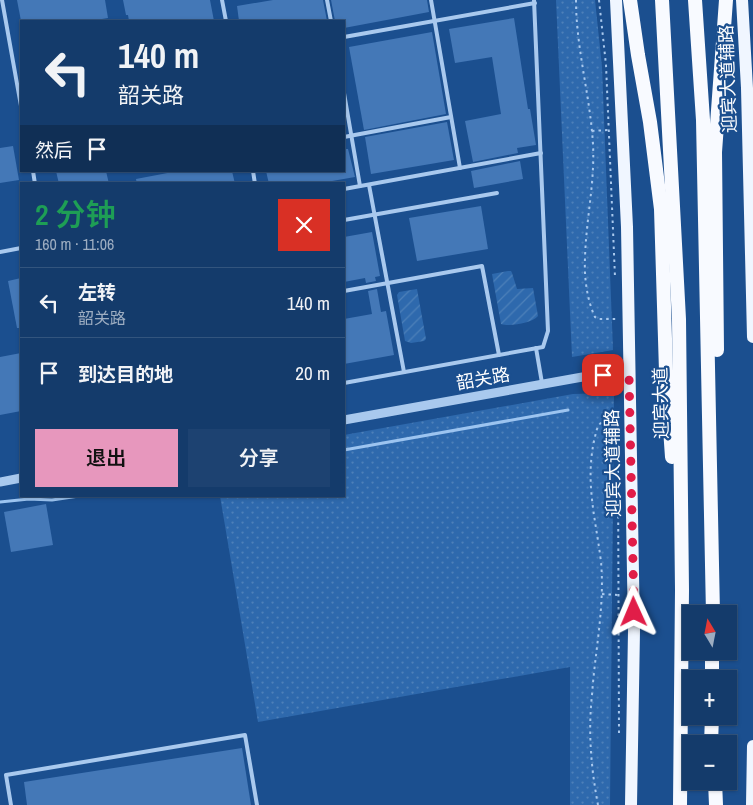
<!DOCTYPE html>
<html lang="zh">
<meta charset="utf-8">
<style>
body{margin:0;font-family:"Archivo Narrow","Noto Sans SC",sans-serif;background:#1d4271;color:#f1f3f6;height:100vh;display:flex;flex-direction:column;font-size:19px;white-space:nowrap}
*{box-sizing:border-box;margin:0}
p{font-size:16px;color:#9dadc1}
.icon{flex:none;width:28px;height:28px;fill:none;stroke:currentColor;stroke-width:2;stroke-linecap:round;stroke-linejoin:round}
.map{position:relative;flex:1;overflow:hidden}
.panel{position:absolute;left:20px;top:182px;width:325px;height:315px;display:flex;flex-direction:column;background:#143b6b;border-radius:0px;box-shadow:0 1px 4px #0004,0 0 0 1px #33557e}
.panel>*{flex:none}
.hud{position:absolute;left:20px;top:20px;width:325px;height:152px;border-radius:0px;box-shadow:0 1px 4px #0004,0 0 0 1px #33557e;background:#143b6b;color:#f1f3f6;overflow:hidden}
.needle{width:32px;rotate:350deg}
.buttons{position:absolute;left:682px;top:605px;display:grid;gap:10px}
.buttons a{display:grid;place-items:center;width:55px;height:55px;border-radius:0px;background:#143b6b;box-shadow:0 1px 4px #0004,0 0 0 1px #33557e;font-size:25px}
.pin{position:absolute;display:grid;place-items:center;width:42px;height:42px;color:#fff;margin:-21px;border-radius:10px;box-shadow:0 2px 8px #0006}
.me{position:absolute;width:55px;margin:-28px;rotate:359deg;stroke-linejoin:round;filter:drop-shadow(0 0 4px #0008)}
.turn{display:flex;align-items:center;gap:18px;height:105px;padding:0 15px;font-size:22px}
.turn .icon{width:65px;height:65px;stroke-width:2.5}
.turn b{display:block;font-size:35px;line-height:42px}
.then{display:flex;align-items:center;height:48px;padding:0 15px;background:#0003;gap:10px;font-size:19px}
.round{display:grid;place-items:center;flex:none;width:52px;height:52px;border-radius:0px;background:#1d4271}
.headline{display:flex;align-items:center;justify-content:space-between;height:85px;padding:0 15px}
h1{font-size:30px;font-weight:600;line-height:38px;color:#1e9e55}
.primary-button{display:flex;gap:10px;margin-top:auto;padding:10px 15px}
.primary-button a{flex:1;height:58px;border-radius:0px;background:#e797bd;color:#111;font-size:20px;font-weight:600;line-height:58px;text-align:center}
.primary-button a+a{background:#1d4271;color:#f1f3f6}
ul{padding:0;list-style:none}
li{display:flex;align-items:center;gap:15px;height:70px;padding:0 15px;border-top:1px solid #33557e}
li div{flex:1}
li b{display:block;font-size:19px}
li em{font-style:normal}
.map>svg:first-child{display:block}
</style>
<div class="map">
<svg width="753" height="805" viewBox="0 0 753 805">
<defs>
<pattern id="grass-dots" width="8" height="8" patternUnits="userSpaceOnUse" patternTransform="scale(1.25)"><rect width="8" height="8" fill="#2e69ad"/><path d="M2 2h.1M6 6h.1" fill="none" stroke="#4d80b9" stroke-width="1.8" stroke-linecap="round"/></pattern>
<pattern id="garden-furrows" width="10" height="10" patternUnits="userSpaceOnUse" patternTransform="scale(1.25)"><rect width="10" height="10" fill="#2e69ad"/><path d="M-1 1l2-2M0 10L10 0M9 11l2-2" fill="none" stroke="#4d80b9"/></pattern>
</defs>
<rect width="100%" height="100%" fill="#1b4f8f"/>
<g fill="url(#grass-dots)">
<polygon points="556,0 595,0 602,67 613,350 572,357"/>
<polygon points="614,393 610,805 570,805 570,667 258,722 220,496 344,496 344,435 573,394"/>
</g>
<g fill="url(#garden-furrows)">
<path d="M508,271H511L512,273L517,289L533,288L538,316C532,323 510,327 501,324L492,274Z"/>
<polygon points="417,289 426,339 424,341 411,343 405,341 397,295 399,292"/>
</g>
<g fill="none" stroke-linecap="round" stroke-linejoin="round">
<g stroke="#9cc4f0" stroke-width="3">
<polyline points="344,450 568,410"/>
<polyline points="0,502 29,499 52,500 79,496"/>
</g>
</g>
<g fill="#4478b7">
<polygon points="17,0 105,0 108,18 90,21 21,21"/>
<polygon points="123,0 210,0 214,21 129,21 128,15 126,15"/>
<polygon points="273,0 323,0 327,21 239,21 237,6"/>
<polygon points="331,0 427,0 429,12 344,28 344,21 335,21"/>
<polygon points="514,18 528,109 530,109 536,145 517,148 518,153 473,162 465,121 501,114 492,57 455,63 449,29"/>
<polygon points="432,32 446,114 364,130 349,47"/>
<polygon points="447,122 454,160 371,174 365,137"/>
<polygon points="13,146 19,180 0,183 0,148"/>
<polygon points="344,149 348,149 355,177 315,184 269,184 266,171 344,171"/>
<polygon points="520,161 523,179 474,188 471,171"/>
<polygon points="56,171 106,171 109,184 59,184"/>
<polygon points="178,171 232,171 235,184 137,184 136,179"/>
<polygon points="481,206 488,249 417,261 409,218"/>
<polygon points="372,232 380,276 375,277 376,281 366,283 365,278 344,282 344,237"/>
<polygon points="21,278 21,328 17,328 8,281"/>
<polygon points="377,289 381,312 386,311 394,355 344,364 344,319 372,314 368,291"/>
<polygon points="21,353 21,411 0,415 0,357"/>
<polygon points="46,504 53,545 11,552 4,512"/>
<polygon points="242,748 251,805 27,805 24,782"/>
</g>
<g fill="none" stroke-linecap="round" stroke-linejoin="round">
<g stroke="#a9c9ee" stroke-width="2" stroke-dasharray="2.5 4" stroke-linecap="butt">
<path d="M576,0C576,48 590,95 593,144C595,182 586,220 585,258C584,277 587,300 595,317L599,319H617"/>
<polyline points="599,0 606,65 615,277"/>
<polyline points="592,131 609,130"/>
<polyline points="618,464 619,734"/>
<polyline points="602,594 619,595"/>
<path d="M598,805C591,768 588,732 592,695C595,651 605,606 601,562C596,520 585,484 594,441C596,434 596,426 603,421L618,419"/>
</g>
<g stroke="#a9c9ee" stroke-width="4">
<polyline points="2,0 21,106"/>
<polyline points="222,0 226,21"/>
<polyline points="327,0 331,21"/>
<polyline points="431,0 460,168"/>
<polyline points="344,37 535,3"/>
<polyline points="344,93 360,186"/>
<polyline points="344,137 451,117"/>
<polyline points="33,171 35,184"/>
<polyline points="253,171 255,184"/>
<polyline points="369,185 404,372"/>
<polyline points="344,189 541,153"/>
<polyline points="344,220 497,193"/>
<polyline points="0,252 21,248"/>
<polyline points="344,291 482,266 499,355"/>
<polyline points="536,348 542,383"/>
<polyline points="344,383 543,347 548,331 534,0"/>
<polyline points="11,805 6,775 245,735 257,805"/>
</g>
<g stroke="#a9c9ee" stroke-width="9">
<polyline points="344,420 588,376 618,373 629,374"/>
<polyline points="0,482 21,478"/>
</g>
<g stroke="#f0f6ff" stroke-width="12">
<polyline points="616,0 627,227 634,631 631,805"/>
<polyline points="742,0 747,88 753,337"/>
<polyline points="752,805 753,746"/>
</g>
<g stroke="#f8faff" stroke-width="14">
<polyline points="630,0 638,55 650,122 661,209 666,371 672,457"/>
<polyline points="662,0 679,319 682,590 680,805"/>
<polyline points="695,0 703,120 713,614"/>
<polyline points="717,350 715,152 726,0"/>
<polyline points="712,679 712,651"/>
<polyline points="711,744 712,716"/>
<polyline points="715,781 716,805"/>
</g>
</g>
<g fill="none" stroke-linecap="round" stroke-linejoin="round">
<polyline stroke="#e11d48" stroke-width="9" stroke-dasharray="0 16.2" points="603,375 618,373 629,374 634,612"/>
</g>
<g text-anchor="middle" stroke-width="4.5" stroke-linejoin="round" paint-order="stroke">
<g font-size="18" fill="#fff" stroke="#1b4f8f">
<text transform="translate(728 79) rotate(-92)" y="6">迎宾大道辅路</text>
<text transform="translate(483 379) rotate(-10)" y="6">韶关路</text>
<text transform="translate(661 403) rotate(-91)" y="6">迎宾大道</text>
<text transform="translate(613 463) rotate(-91)" y="6">迎宾大道辅路</text>
</g>
</g>
</svg>
<div class="buttons">
<a><svg class="needle" viewBox="-14 -14 28 28"><path d="M0-13l5 13h-10z" fill="#e53935"/><path d="M0 13l5-13h-10z" fill="#9dadc1"/></svg></a>
<a>+</a>
<a>−</a>
</div>
<div class="pin" style="left:603px;top:375px;background:#d93025"><svg class="icon" aria-label="arrive" viewBox="0 0 24 24"><path d="M6 21V4h12l-3 4 3 4H6"/></svg></div>
<svg class="me" style="left:634px;top:612px" viewBox="-20 -20 40 40"><path d="M0-17L14 15 0 8-14 15z" fill="#e11d48" stroke="#fff" stroke-width="4"/></svg>
<div class="hud">
<div class="turn"><svg class="icon" aria-label="left" viewBox="0 0 24 24"><path d="M17 20v-9H6M10 6l-5 5 5 5"/></svg><div><b>140 m</b>韶关路</div></div>
<div class="then">然后<svg class="icon" aria-label="arrive" viewBox="0 0 24 24"><path d="M6 21V4h12l-3 4 3 4H6"/></svg></div>
</div>
<section class="panel">
<div class="headline"><div><h1>2 分钟</h1><p>160 m · 11:06</p></div><a class="round" style="background:#d93025;color:#fff"><svg class="icon" aria-label="close" viewBox="0 0 24 24"><path d="M6 6l12 12M18 6L6 18"/></svg></a></div>
<ul>
<li><svg class="icon" aria-label="left" viewBox="0 0 24 24"><path d="M17 20v-9H6M10 6l-5 5 5 5"/></svg><div><b>左转</b><p>韶关路</p></div><em>140 m</em></li>
<li><svg class="icon" aria-label="arrive" viewBox="0 0 24 24"><path d="M6 21V4h12l-3 4 3 4H6"/></svg><div><b>到达目的地</b></div><em>20 m</em></li>
</ul>
<div class="primary-button"><a>退出</a><a>分享</a></div>
</section>
</div>
